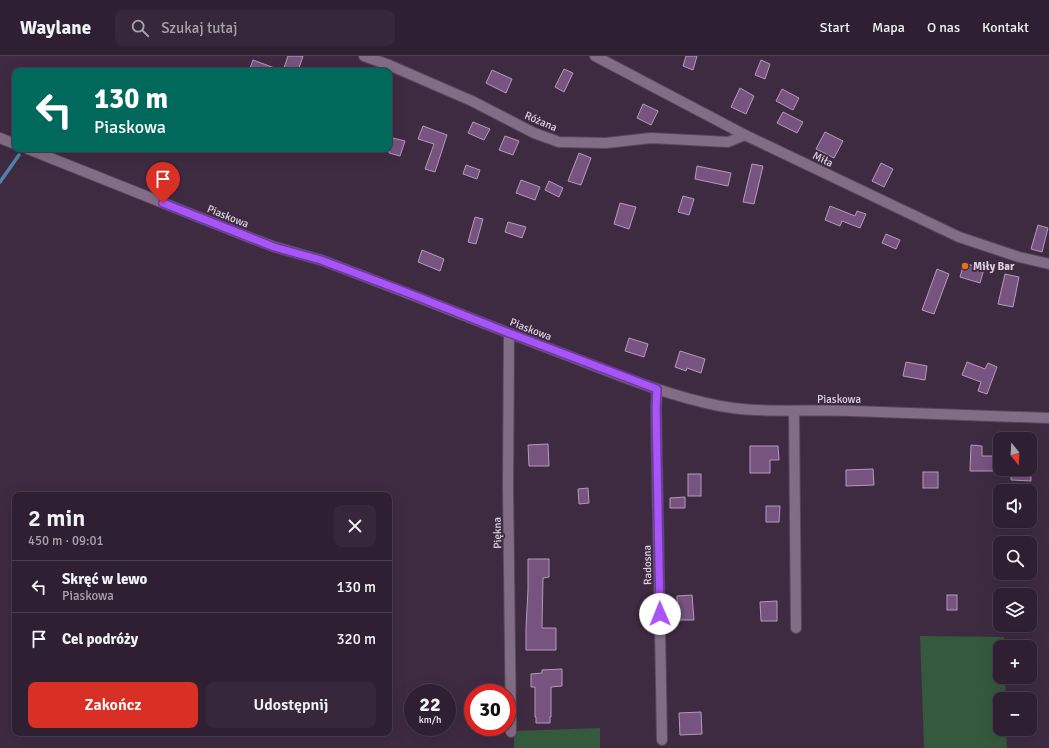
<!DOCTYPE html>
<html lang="pl">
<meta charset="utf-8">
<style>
body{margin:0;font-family:Signika,sans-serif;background:#36283a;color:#f1f3f6;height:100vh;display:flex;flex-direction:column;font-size:15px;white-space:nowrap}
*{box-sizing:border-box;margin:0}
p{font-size:13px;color:#a7a3ac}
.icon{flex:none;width:22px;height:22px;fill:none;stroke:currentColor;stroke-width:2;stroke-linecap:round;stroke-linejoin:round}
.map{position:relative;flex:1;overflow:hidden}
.details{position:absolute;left:12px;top:436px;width:380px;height:244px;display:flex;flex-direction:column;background:#2e2032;border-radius:8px;box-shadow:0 4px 16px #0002,0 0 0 1px #493e4d}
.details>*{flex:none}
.guide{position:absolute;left:12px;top:12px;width:380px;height:84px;border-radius:8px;box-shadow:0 4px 16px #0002,0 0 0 1px #493e4d;background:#00695c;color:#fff;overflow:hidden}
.needle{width:26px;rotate:162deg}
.controls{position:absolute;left:993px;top:376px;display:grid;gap:8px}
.controls a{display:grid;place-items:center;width:44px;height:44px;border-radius:8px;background:#2e2032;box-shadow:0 4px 16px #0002,0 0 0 1px #493e4d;font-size:20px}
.speed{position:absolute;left:404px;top:628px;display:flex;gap:8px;font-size:20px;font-weight:700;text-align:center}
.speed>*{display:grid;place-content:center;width:52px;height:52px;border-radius:50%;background:#2e2032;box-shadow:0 4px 16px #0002,0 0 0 1px #493e4d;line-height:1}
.speed small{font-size:10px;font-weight:400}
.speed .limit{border:6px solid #d22;background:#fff;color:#111}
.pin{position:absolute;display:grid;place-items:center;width:34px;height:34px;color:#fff;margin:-41px -17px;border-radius:50% 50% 50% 0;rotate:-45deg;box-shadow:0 0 4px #0007}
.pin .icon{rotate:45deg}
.me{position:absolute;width:44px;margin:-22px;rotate:359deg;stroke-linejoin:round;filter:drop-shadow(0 0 3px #0008)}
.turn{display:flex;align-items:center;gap:14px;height:84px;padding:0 16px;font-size:18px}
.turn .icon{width:52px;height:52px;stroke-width:2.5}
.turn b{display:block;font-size:28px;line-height:34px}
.round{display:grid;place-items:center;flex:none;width:42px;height:42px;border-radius:8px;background:#36283a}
.summary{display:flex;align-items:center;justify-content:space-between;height:68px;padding:0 16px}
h1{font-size:24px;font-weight:600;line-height:30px}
.action{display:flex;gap:8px;margin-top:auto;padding:8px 16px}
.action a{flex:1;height:46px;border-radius:8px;background:#d93025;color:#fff;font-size:16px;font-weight:600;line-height:46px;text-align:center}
.action a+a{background:#36283a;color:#f1f3f6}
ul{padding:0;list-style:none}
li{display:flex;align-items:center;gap:12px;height:52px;padding:0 16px;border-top:1px solid #493e4d}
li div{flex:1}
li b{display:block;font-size:15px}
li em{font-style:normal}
header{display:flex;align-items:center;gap:24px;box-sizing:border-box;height:56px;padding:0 20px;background:#2e2032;border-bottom:1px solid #493e4d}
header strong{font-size:19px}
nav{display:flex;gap:22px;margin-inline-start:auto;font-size:14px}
.search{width:280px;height:36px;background:#36283a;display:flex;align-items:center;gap:10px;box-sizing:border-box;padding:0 14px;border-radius:8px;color:#a7a3ac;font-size:15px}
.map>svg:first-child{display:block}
</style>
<header>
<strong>Waylane</strong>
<div class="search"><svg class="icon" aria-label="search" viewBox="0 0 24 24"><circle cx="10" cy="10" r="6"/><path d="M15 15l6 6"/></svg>Szukaj tutaj</div>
<nav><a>Start</a><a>Mapa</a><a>O nas</a><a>Kontakt</a></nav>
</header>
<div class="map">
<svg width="1049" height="692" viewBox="0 0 1049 692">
<rect width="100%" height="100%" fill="#3e2b42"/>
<g fill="#34593d">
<polygon points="920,580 1004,581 1004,591 1000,591 1000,621 1005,621 1006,643 1000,643 1000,673 1006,673 1007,692 924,692"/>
<polygon points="600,672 600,692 514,692 514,675"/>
</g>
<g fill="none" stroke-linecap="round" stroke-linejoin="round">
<polyline stroke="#5083ab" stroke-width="3.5" points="0,126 19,99"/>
</g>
<g fill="#775380" stroke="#b39cb8">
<polygon points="288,0 303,0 298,15 283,15"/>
<polygon points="686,0 697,0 693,14 683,10"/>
<polygon points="253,4 280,14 280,15 249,15"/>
<polygon points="761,4 770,8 765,23 755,19"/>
<polygon points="564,13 573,17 564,36 555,31"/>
<polygon points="492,14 512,23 506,37 486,27"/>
<polygon points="740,32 754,40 746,58 731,51"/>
<polygon points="782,33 799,42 793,54 776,45"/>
<polygon points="643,48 658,55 651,69 637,62"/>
<polygon points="783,56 803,66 797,77 777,67"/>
<polygon points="473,66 490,73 484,84 468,77"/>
<polygon points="423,70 447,79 435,116 425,113 434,88 418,83"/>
<polygon points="825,76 843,85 834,102 816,93"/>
<polygon points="505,80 519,85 513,99 499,94"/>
<polygon points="389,81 405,85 400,100 389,97"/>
<polygon points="579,97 591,102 581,129 568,125"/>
<polygon points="881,107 893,113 884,131 872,125"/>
<polygon points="752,108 763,110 754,148 743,146"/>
<polygon points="466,109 480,114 477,123 463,118"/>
<polygon points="697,110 731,117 728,130 695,123"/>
<polygon points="521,124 540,131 535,144 516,137"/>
<polygon points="549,125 563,132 559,141 545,134"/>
<polygon points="683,140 694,143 689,159 678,156"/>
<polygon points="620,147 636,151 629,173 614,168"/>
<polygon points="830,150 855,160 857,155 866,158 860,172 842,165 840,170 825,164"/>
<polygon points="475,161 483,163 476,188 468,186"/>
<polygon points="508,166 526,171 522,182 505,176"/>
<polygon points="1038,169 1048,172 1042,196 1031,193"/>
<polygon points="886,178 900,184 896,193 882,187"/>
<polygon points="422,194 444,203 440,215 418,206"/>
<polygon points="964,207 984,213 980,227 960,221"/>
<polygon points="937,213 949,218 934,258 922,254"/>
<polygon points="1005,218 1019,221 1013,251 998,248"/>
<polygon points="629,282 648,288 644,301 625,295"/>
<polygon points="680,295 705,303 701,317 687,312 686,315 675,311"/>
<polygon points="906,306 927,310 925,324 903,320"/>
<polygon points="967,306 985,313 988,307 997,311 987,338 978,335 981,326 962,319"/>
<polygon points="548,388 549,410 529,410 528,389"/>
<polygon points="971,389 982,390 982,400 993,400 993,415 970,415"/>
<polygon points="750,390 778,390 779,404 770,404 770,417 750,417"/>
<polygon points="873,413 874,429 846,430 846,414"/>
<polygon points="1011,413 1031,413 1031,425 1011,424"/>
<rect x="923" y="416" width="15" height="16"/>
<rect x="688" y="418" width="13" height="22"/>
<polygon points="588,432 589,447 579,448 578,433"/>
<polygon points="685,441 685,452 670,452 670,442"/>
<polygon points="766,450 780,450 779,466 766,466"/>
<polygon points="528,503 549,503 549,521 543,522 542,572 556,572 556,594 526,594 526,572 528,534"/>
<polygon points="692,539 694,564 678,564 677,540"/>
<rect x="947" y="539" width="10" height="15"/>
<polygon points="777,545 777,565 761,565 760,546"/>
<polygon points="562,613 562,630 551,631 551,661 550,661 550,667 536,667 536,661 535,661 535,631 531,631 531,618 542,617 542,614"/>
<polygon points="701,656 702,678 680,679 679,657"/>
</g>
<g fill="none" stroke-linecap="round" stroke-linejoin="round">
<g stroke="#58485c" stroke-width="12">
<g id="minor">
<polyline points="364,0 389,9 472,45 534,77 559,86 606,87 651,82 728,86 745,79"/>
<polyline points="595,0 745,79 959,181 1019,201 1049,208"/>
<polyline points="0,82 15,88"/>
<path d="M28,93L251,182L275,191L321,204C404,235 486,269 569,300C618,319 668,340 720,350C763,358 808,353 852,355C918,357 983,360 1049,362"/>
<polyline points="509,277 508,432 511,676"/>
<polyline points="657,333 656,352 662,684"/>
<polyline points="794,355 796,572"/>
</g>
</g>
<use href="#minor" stroke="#826d87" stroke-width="10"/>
</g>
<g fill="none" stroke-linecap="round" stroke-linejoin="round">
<g stroke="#6d37a1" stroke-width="10">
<polyline id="route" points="163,147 274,191 321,204 403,235 509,277 657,333 656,352 660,558"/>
</g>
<use href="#route" stroke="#a855f7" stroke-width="7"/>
</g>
<circle fill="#e8710a" stroke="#3e2b42" stroke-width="1.5" cx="965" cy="210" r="4"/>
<g text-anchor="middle" stroke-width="4" stroke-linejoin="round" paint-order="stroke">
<g font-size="11" fill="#ded2e1" stroke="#3e2b42">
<text transform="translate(541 65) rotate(23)" y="4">Różana</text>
<text transform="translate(823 103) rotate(26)" y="4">Miła</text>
<text transform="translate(228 160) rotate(22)" y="4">Piaskowa</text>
<text transform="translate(531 273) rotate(21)" y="4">Piaskowa</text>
<text x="839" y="347">Piaskowa</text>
<text transform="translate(497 477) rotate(-91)" y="4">Piękna</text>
<text transform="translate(647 509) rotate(-91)" y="4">Radosna</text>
</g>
<g font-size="11" font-weight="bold" fill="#ded2e1" stroke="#3e2b42" text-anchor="start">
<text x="973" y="214">Miły Bar</text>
</g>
</g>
</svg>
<div class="controls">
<a><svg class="needle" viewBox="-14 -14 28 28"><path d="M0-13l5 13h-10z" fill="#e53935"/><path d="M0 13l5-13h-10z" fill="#a7a3ac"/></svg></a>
<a><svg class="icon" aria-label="sound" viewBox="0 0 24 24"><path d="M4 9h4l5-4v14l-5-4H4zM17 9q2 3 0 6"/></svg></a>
<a><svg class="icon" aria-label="search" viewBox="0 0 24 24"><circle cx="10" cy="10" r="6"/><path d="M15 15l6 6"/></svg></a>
<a><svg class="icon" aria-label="layers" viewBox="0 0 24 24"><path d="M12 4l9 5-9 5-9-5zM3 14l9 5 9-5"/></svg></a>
<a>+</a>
<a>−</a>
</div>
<div class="speed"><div>22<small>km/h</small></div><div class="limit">30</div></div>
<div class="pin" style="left:163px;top:147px;background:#d93025"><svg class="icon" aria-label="arrive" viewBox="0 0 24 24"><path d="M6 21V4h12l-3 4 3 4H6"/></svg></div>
<svg class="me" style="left:660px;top:558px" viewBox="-20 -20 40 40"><circle r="19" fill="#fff"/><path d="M0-13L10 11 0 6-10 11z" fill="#a855f7"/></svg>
<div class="guide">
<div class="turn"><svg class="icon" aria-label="left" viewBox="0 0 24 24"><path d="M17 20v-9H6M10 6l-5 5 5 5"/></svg><div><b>130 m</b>Piaskowa</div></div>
</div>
<section class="details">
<div class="summary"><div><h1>2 min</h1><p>450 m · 09:01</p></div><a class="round"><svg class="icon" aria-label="close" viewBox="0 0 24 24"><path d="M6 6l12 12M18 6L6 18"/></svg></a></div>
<ul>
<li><svg class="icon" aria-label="left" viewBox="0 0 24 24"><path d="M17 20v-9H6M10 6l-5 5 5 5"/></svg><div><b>Skręć w lewo</b><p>Piaskowa</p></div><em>130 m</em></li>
<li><svg class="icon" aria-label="arrive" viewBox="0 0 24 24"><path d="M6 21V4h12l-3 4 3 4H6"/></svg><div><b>Cel podróży</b></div><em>320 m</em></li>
</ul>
<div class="action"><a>Zakończ</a><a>Udostępnij</a></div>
</section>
</div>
